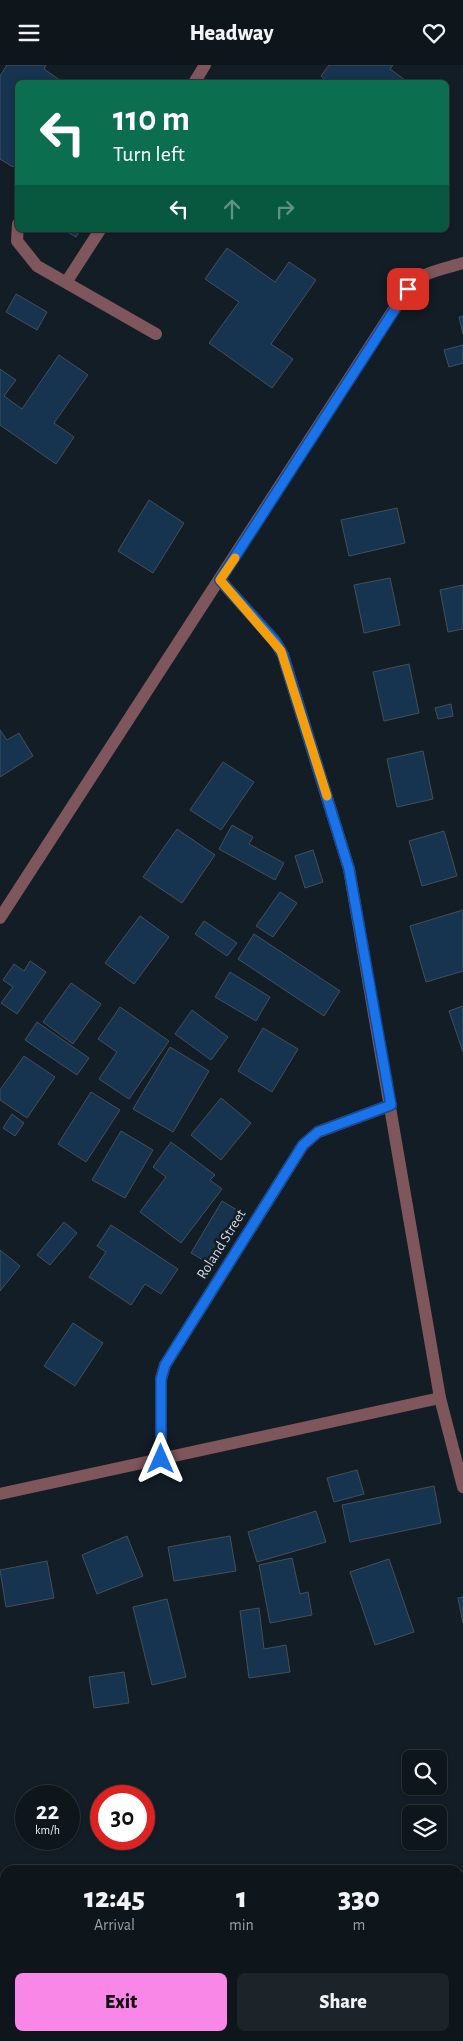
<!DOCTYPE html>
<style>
body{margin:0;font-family:"Alegreya Sans",sans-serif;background:#1c2329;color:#f1f3f6;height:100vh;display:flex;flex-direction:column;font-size:19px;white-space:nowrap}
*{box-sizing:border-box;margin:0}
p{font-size:16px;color:#9b9fa3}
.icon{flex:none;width:28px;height:28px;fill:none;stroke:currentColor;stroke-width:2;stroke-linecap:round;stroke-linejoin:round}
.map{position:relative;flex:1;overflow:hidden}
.drawer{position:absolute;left:0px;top:1800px;width:464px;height:176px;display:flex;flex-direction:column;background:#0e161c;border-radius:15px 15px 0 0;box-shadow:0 1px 4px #0004,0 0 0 1px #2e353b}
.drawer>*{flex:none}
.guide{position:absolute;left:15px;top:15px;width:434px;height:152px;border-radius:8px;box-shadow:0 1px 4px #0004,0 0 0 1px #2e353b;background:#0b6e4f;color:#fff;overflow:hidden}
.buttons{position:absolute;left:402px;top:1685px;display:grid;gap:10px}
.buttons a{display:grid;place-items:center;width:45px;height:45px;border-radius:8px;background:#0e161c;box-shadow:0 1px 4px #0004,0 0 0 1px #2e353b;font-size:25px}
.speed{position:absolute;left:15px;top:1720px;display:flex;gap:10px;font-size:25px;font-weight:700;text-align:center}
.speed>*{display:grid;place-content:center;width:65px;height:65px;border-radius:50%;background:#0e161c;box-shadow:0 1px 4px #0004,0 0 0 1px #2e353b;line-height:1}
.speed small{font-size:12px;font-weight:400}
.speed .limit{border:8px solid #d22;background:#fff;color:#111}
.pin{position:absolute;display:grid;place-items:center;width:42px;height:42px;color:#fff;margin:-21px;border-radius:10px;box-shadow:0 2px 8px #0006}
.me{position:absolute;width:55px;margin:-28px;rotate:0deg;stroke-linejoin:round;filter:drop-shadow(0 0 4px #0008)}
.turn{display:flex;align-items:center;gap:18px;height:105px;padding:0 15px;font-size:22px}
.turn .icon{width:65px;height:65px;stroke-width:2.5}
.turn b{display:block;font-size:35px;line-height:42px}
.lanes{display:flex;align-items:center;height:48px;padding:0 15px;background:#0003;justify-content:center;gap:25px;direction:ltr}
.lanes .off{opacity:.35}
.eta{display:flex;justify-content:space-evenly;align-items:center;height:85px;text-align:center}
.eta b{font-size:30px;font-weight:800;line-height:35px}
.cta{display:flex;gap:10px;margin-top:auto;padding:10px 15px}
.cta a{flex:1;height:58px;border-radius:8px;background:#f987e8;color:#111;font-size:20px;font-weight:800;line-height:58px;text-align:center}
.cta a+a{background:#1c2329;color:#f1f3f6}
header{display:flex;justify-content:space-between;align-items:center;height:65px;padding:0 15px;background:#0e161c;font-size:22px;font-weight:800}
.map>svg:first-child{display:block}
</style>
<header><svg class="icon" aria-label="menu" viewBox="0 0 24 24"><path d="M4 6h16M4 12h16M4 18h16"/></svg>Headway<svg class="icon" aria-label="heart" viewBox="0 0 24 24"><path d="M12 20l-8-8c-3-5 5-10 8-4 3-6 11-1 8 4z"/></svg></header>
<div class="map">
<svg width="463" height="1976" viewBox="0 0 463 1976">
<rect width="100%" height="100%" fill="#131d26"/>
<g fill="#16344f" stroke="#444f5a">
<polygon points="7,0 46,0 44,4 64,18 18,18 18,53 15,56 18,57 18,95 13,102 0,94 0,11"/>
<polygon points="329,0 393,0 390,4 409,18 329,18 321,11"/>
<polygon points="64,165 80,165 76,172"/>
<polygon points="227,183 275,217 289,197 316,215 271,279 293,294 272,323 209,278 239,237 205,214"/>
<polygon points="16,229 47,247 37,265 6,247"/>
<polygon points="463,251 463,269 459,252"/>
<polygon points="463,280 463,298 449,302 444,285"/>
<polygon points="59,290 88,310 54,358 74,372 56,399 0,360 0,304 16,315 4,331 22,344"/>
<polygon points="149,435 184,458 153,508 118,486"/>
<polygon points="397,443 405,478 349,491 341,455"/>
<polygon points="390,513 400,560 364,568 354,520"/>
<polygon points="463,520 463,564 448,567 440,525"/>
<polygon points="409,599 419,648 384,656 373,607"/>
<polygon points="451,639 453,651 438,654 435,643"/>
<polygon points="0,665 7,675 19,668 33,691 0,712"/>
<polygon points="423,686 433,734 397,742 387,694"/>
<polygon points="223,697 254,717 221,765 190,745"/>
<polygon points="232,760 253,772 249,779 284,798 275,815 219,784"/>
<polygon points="177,764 215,790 182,838 143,812"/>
<polygon points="444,766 457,811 422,821 409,776"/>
<polygon points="313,785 323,817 305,823 295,791"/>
<polygon points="280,827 297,838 273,872 256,861"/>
<polygon points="463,845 463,906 426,917 410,861"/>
<polygon points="140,851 169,872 134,919 105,898"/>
<polygon points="204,856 237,878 227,891 195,869"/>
<polygon points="254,869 340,926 324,951 238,894"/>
<polygon points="30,896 46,907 17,949 1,938 13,922 3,915 14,899 24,906"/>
<polygon points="230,907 270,932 256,956 215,932"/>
<polygon points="71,918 101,939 73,979 43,957"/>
<polygon points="463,941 463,987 449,946"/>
<polygon points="120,942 169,976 129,1034 99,1014 117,987 98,974"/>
<polygon points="192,945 228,972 211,995 175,969"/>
<polygon points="37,957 89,993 77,1010 25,975"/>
<polygon points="263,963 298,984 272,1027 238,1006"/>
<polygon points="170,982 209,1006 173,1067 133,1044"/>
<polygon points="24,991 55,1012 27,1053 0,1035 0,1025"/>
<polygon points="91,1027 120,1045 86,1097 58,1079"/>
<polygon points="221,1033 251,1058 221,1095 191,1070"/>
<polygon points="12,1049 24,1058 15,1071 3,1063"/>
<polygon points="121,1066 153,1085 125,1133 92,1115"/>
<polygon points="171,1077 215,1110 210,1115 222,1124 181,1178 140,1147 166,1112 153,1102"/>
<polygon points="222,1136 242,1148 212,1200 191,1188"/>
<polygon points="64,1157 77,1168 50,1200 37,1190"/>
<polygon points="111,1160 178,1204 161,1229 145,1219 131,1240 89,1212 106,1187 97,1181"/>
<polygon points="0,1185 20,1201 0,1226"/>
<polygon points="73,1258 103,1278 75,1321 44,1301"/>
<polygon points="357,1405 364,1429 334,1437 327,1413"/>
<polygon points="434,1421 441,1458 350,1477 342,1440"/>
<polygon points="316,1446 326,1477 257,1497 248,1467"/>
<polygon points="127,1471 143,1511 97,1529 82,1490"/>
<polygon points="230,1471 236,1506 174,1516 168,1482"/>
<polygon points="292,1493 300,1529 308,1527 312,1550 270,1558 259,1500"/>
<polygon points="389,1494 414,1567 375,1580 350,1507"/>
<polygon points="47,1496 54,1533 6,1542 0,1505"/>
<polygon points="463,1532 463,1558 458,1533"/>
<polygon points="167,1534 186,1612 152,1620 133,1542"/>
<polygon points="259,1543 264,1584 286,1580 290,1607 249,1613 240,1546"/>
<polygon points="124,1607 129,1638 94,1643 89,1612"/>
</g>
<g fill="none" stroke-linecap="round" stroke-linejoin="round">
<g stroke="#7f565b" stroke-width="12">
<polyline points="194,18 205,0"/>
<polyline points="18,159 17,176 37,201 156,269"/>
<polyline points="67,216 100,165"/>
<polyline points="220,515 275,576 283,590 349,804 440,1333 463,1422"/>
<path d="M0,853L407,224C420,207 444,204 463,198"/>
<polyline points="161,1394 161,1314 165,1300 303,1080 318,1067 391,1040"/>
<polyline points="0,1429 440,1333"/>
</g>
</g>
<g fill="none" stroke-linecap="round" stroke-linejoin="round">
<g stroke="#114b97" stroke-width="12">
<polyline id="route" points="161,1394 161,1314 165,1300 303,1080 318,1067 391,1040 349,804 283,590 275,576 220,515 408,224"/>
</g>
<use href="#route" stroke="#1a73e8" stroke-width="9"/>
<polyline stroke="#f59e0b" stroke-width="9" points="235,493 220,515 281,586 327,731"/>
</g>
<g text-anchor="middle" stroke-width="5" stroke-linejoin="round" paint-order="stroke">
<g font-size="15" fill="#d3dae0" stroke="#131d26">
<text transform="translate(221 1179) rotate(-58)" y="5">Roland Street</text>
</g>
</g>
</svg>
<div class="buttons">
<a><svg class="icon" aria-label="search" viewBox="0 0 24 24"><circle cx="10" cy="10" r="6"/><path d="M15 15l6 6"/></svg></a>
<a><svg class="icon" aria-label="layers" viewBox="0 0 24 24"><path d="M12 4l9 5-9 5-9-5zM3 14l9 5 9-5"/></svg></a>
</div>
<div class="speed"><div>22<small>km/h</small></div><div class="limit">30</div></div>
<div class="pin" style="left:408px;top:224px;background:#d93025"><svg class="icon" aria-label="arrive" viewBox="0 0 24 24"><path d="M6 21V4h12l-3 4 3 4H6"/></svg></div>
<svg class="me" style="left:161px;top:1394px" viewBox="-20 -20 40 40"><path d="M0-17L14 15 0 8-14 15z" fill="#1a73e8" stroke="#fff" stroke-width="4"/></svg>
<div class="guide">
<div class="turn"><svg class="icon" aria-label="left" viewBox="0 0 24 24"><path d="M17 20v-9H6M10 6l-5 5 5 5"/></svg><div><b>110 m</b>Turn left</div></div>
<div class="lanes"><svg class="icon" aria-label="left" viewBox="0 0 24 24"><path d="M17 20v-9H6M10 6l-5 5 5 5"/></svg><svg class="icon off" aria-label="ahead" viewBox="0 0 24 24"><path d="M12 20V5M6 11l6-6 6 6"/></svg><svg class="icon off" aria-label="right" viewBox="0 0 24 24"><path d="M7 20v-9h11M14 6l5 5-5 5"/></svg></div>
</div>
<section class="drawer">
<div class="eta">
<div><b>12:45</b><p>Arrival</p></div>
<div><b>1</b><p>min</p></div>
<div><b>330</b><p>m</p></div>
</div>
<div class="cta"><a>Exit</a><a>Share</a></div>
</section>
</div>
